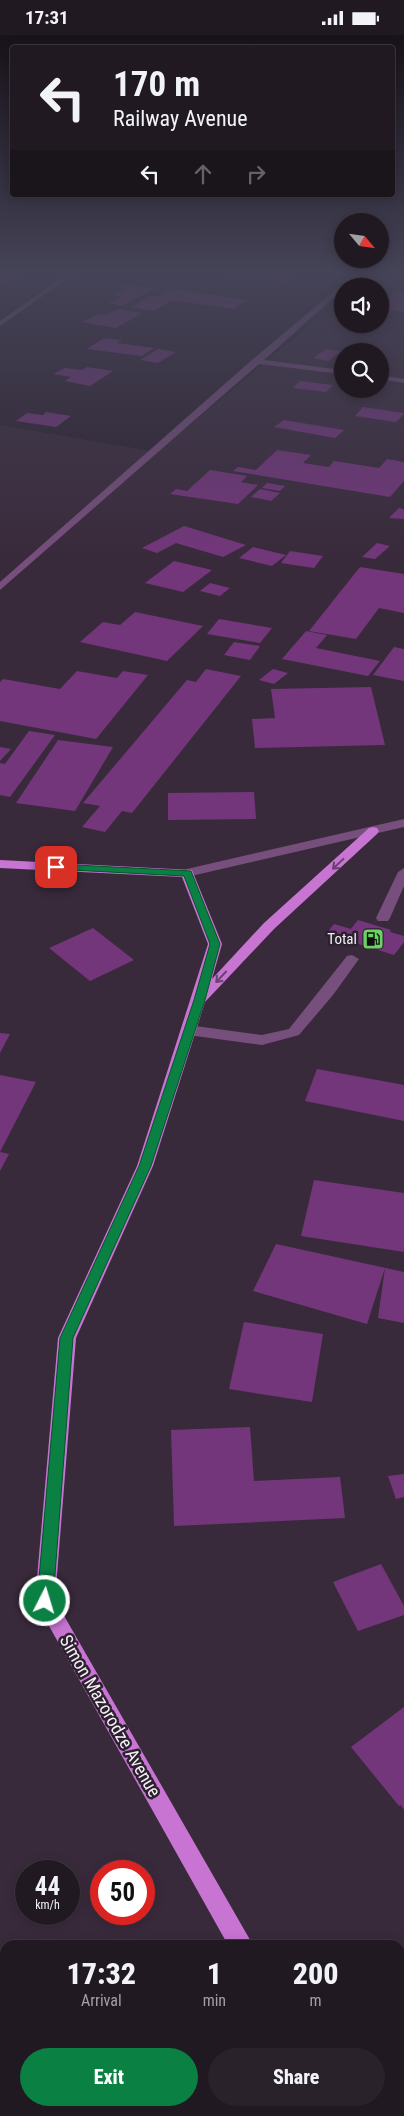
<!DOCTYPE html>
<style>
body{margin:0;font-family:"Roboto Condensed",sans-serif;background:#29222a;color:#f1f3f6;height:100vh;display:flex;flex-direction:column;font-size:19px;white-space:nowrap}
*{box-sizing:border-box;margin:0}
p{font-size:16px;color:#a2a0a5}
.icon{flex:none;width:28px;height:28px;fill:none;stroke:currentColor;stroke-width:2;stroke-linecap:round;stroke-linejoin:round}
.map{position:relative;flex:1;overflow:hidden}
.sheet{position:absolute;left:0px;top:1905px;width:405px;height:176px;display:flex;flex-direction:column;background:#211922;border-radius:15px 15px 0 0;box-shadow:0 2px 12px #0003,0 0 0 1px #3e3840}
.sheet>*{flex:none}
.guide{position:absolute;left:10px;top:10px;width:385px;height:152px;border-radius:5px;box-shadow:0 2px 12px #0003,0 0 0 1px #3e3840;background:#211922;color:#f1f3f6;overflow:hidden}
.needle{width:32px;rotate:119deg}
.fabs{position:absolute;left:334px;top:178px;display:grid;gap:10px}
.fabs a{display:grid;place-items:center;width:55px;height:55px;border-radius:50%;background:#211922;box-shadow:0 2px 12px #0003,0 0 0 1px #3e3840;font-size:25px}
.speed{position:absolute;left:15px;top:1825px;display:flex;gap:10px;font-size:25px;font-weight:700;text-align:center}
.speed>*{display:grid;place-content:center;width:65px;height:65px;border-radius:50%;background:#211922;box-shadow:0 2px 12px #0003,0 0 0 1px #3e3840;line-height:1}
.speed small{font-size:12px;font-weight:400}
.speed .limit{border:8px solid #d22;background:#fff;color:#111}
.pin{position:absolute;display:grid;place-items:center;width:42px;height:42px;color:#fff;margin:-21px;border-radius:10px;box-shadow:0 2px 8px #0006}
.me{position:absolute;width:55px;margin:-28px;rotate:5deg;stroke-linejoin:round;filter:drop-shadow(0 0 4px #0008)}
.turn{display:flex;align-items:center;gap:18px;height:105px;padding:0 20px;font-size:22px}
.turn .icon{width:65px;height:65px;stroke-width:2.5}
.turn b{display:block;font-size:35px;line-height:42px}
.lanes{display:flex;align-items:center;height:48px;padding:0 20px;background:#0003;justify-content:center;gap:25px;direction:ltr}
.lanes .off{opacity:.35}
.eta{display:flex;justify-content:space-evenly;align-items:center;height:85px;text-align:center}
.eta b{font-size:30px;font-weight:800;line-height:35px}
.action{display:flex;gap:10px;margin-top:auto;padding:10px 20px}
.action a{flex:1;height:58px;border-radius:30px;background:#0b8043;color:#fff;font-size:20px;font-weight:800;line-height:58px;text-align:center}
.action a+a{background:#29222a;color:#f1f3f6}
.status{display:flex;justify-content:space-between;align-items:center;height:35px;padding:0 25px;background:#211922;direction:ltr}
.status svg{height:14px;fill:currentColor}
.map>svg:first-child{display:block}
</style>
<div class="status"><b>17:31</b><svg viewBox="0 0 49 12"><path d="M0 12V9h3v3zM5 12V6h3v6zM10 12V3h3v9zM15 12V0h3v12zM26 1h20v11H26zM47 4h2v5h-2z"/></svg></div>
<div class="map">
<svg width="404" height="2081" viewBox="0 0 404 2081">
<rect width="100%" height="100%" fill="#2c212e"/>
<path fill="#392a3b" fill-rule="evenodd" d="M378,235H404V2081H0V390L157,417L342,264V289H380V251H359ZM342,316H380V354H342ZM26,1836H69V1879H26ZM101,1836H144V1879H101ZM5,1910H400V2076H5Z"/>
<g fill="#73367b">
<polygon points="233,235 297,235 286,246 228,240"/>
<polygon points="0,238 22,241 0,248"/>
<polygon points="128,249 155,254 122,271 108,268 122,262 112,260 125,254 118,253"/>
<polygon points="171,254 247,265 233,274 172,265 154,276 131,272 150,261 157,262"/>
<polygon points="395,257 404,258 404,277 380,274 380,271"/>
<polygon points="118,274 142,278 116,293 83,287 98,279 106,280"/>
<polygon points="104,303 122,305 117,308 154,313 142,321 87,314"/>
<polygon points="158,314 176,317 158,328 140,325"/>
<polygon points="326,314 341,316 328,326 313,323"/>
<polygon points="87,332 113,336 90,351 65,346 71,342 53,339 65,333 82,335"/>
<polygon points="300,346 333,350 326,357 293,353"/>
<polygon points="363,372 404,378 404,379 396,387 355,381"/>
<polygon points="46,377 71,381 56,392 16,386 27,378 43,380"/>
<polygon points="284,385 344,395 335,403 274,392"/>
<polygon points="277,415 311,420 303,428 329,432 334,426 379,433 387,424 404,427 404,446 390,462 233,436 238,432 256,435"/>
<polygon points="210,435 247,441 241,447 258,450 238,469 170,459 176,454 187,456"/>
<polygon points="267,448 285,451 280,456 262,453"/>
<polygon points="260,454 280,458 271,466 251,462"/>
<polygon points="399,473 404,474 404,484 389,483"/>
<polygon points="184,491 246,510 223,522 176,508 157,518 142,513"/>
<polygon points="377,508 390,511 375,524 362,522"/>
<polygon points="253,512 286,520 272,531 239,523"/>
<polygon points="290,516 323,521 314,533 281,528"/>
<polygon points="174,526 212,535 183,557 145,548"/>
<polygon points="360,532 404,539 404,578 379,573 356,604 309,596"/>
<polygon points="210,548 230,553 220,561 200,556"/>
<polygon points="135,577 203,591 167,626 80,607 103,587 120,590"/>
<polygon points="219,584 272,593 260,608 207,599"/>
<polygon points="306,596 327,600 316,613 380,626 368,641 282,624"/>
<polygon points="234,607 260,611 250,625 224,620"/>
<polygon points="394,612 404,614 404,646 373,640"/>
<polygon points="206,634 241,641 132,778 122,776 105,797 82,792 100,771 83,768 187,645 196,647"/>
<polygon points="273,634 288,638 274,649 259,645"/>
<polygon points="77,636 117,643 123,636 148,640 96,704 0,686 0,647 3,644 60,654"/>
<polygon points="371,652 385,710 255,713 252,684 275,683 271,654"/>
<polygon points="29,696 55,700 10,762 0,760 0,728 5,729"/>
<polygon points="58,705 113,712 75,776 16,768"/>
<polygon points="0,712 11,714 0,726"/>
<polygon points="254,757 256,784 168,785 168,758"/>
<polygon points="358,885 391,895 390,897 404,901 404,907 394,920 326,899 334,889 351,894"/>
<polygon points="93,893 134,925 90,946 49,913"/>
<polygon points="0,998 10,999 0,1018"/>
<polygon points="317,1034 404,1050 404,1086 305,1066"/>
<polygon points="0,1040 36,1047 0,1117"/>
<polygon points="0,1117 9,1119 0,1136"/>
<polygon points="314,1145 404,1158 404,1217 301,1201"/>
<polygon points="276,1209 404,1237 404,1288 378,1283 385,1233 367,1289 253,1256"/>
<polygon points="244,1287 323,1299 312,1367 229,1354"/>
<polygon points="250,1392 254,1446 340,1442 345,1483 174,1491 171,1395"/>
<polygon points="404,1439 404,1462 396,1464 388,1441"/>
<polygon points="381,1529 404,1571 404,1580 358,1596 333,1547"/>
<polygon points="404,1672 404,1775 401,1770 399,1771 351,1712"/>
<polygon points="108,2076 152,2076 155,2081 102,2081"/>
</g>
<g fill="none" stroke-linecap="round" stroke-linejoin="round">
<g fill="#774f7c" fill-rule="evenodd">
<polygon points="73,235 80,235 0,291 0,286"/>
<polygon points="359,235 366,235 348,251 342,251 342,255 264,325 342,335 342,339 259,329 0,555 0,547 253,324"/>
<polygon points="380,340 404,344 404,348 380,344"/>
<polygon points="404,784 404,792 187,842 181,838 187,834"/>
<polygon points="404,833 404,851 390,883 388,886 378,886 376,883 398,837"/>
<polygon points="352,920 359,924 333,960 299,1000 262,1010 188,1000 181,995 188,990 262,1000 289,994 347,921"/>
</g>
<g fill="#c774d3" fill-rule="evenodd">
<polygon points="373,792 377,793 379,796 377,799 274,894 205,967 153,1131 76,1303 55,1565 253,1910 228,1910 35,1566 58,1303 137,1131 208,909 182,842 0,833 0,825 192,835 222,909 212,944 264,888 369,793"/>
<polygon points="323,2076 349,2076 351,2081 325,2081"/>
</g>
</g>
<defs><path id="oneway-shaft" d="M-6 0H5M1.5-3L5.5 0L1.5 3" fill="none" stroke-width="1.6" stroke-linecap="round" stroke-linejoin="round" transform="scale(1.25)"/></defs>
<g stroke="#6a4270">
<use href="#oneway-shaft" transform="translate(338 829) rotate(137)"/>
<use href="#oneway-shaft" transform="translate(221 942) rotate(133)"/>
</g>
<linearGradient id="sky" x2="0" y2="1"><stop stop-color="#181219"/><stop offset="0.45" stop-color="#454357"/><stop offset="1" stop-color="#454357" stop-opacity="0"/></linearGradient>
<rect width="404" height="526" fill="url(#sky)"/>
<polygon fill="#0b8043" stroke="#07532c" points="56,829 191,836 220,909 205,965 151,1131 73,1303 53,1566 51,1571 45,1573 39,1571 37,1566 60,1303 139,1131 194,965 210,909 184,841 53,834 53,830"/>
<defs>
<g id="fuel-square" transform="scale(1.125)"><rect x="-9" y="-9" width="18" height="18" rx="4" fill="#6ad364" stroke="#2c212e"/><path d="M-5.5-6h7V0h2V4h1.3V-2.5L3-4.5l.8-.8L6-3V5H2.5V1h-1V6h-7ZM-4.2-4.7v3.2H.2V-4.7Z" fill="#111"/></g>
</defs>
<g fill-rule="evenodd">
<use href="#fuel-square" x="373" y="904"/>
</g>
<g text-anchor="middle" stroke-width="5" stroke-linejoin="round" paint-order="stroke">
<g font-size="15" fill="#f6eff7" stroke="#2c212e" text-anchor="end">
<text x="357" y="909">Total</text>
</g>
<g font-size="18" fill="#f6eff7" stroke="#2c212e">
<text transform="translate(110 1681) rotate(60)" y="6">Simon Mazorodze Avenue</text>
</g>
</g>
</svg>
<div class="fabs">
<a><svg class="needle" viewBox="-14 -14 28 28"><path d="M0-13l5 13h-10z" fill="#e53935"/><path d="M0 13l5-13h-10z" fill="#a2a0a5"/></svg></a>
<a><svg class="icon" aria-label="sound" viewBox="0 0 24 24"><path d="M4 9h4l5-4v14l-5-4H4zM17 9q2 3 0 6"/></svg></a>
<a><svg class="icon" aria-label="search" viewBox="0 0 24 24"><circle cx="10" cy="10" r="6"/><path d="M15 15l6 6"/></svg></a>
</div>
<div class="speed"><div>44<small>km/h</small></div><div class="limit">50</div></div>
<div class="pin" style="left:56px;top:832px;background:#d93025"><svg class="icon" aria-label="arrive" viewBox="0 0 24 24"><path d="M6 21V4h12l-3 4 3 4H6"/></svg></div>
<svg class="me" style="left:45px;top:1566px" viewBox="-20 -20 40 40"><circle r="17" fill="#0b8043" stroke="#fff" stroke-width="3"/><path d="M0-11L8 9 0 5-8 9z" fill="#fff"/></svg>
<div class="guide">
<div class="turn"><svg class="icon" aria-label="left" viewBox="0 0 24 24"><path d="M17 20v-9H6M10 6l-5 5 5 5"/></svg><div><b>170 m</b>Railway Avenue</div></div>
<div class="lanes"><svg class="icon" aria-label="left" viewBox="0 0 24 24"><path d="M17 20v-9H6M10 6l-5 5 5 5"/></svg><svg class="icon off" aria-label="ahead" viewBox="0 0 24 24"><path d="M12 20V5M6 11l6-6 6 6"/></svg><svg class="icon off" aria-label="right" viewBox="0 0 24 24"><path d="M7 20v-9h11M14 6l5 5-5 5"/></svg></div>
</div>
<section class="sheet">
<div class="eta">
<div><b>17:32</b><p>Arrival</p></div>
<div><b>1</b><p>min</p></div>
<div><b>200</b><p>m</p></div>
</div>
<div class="action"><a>Exit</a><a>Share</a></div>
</section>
</div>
